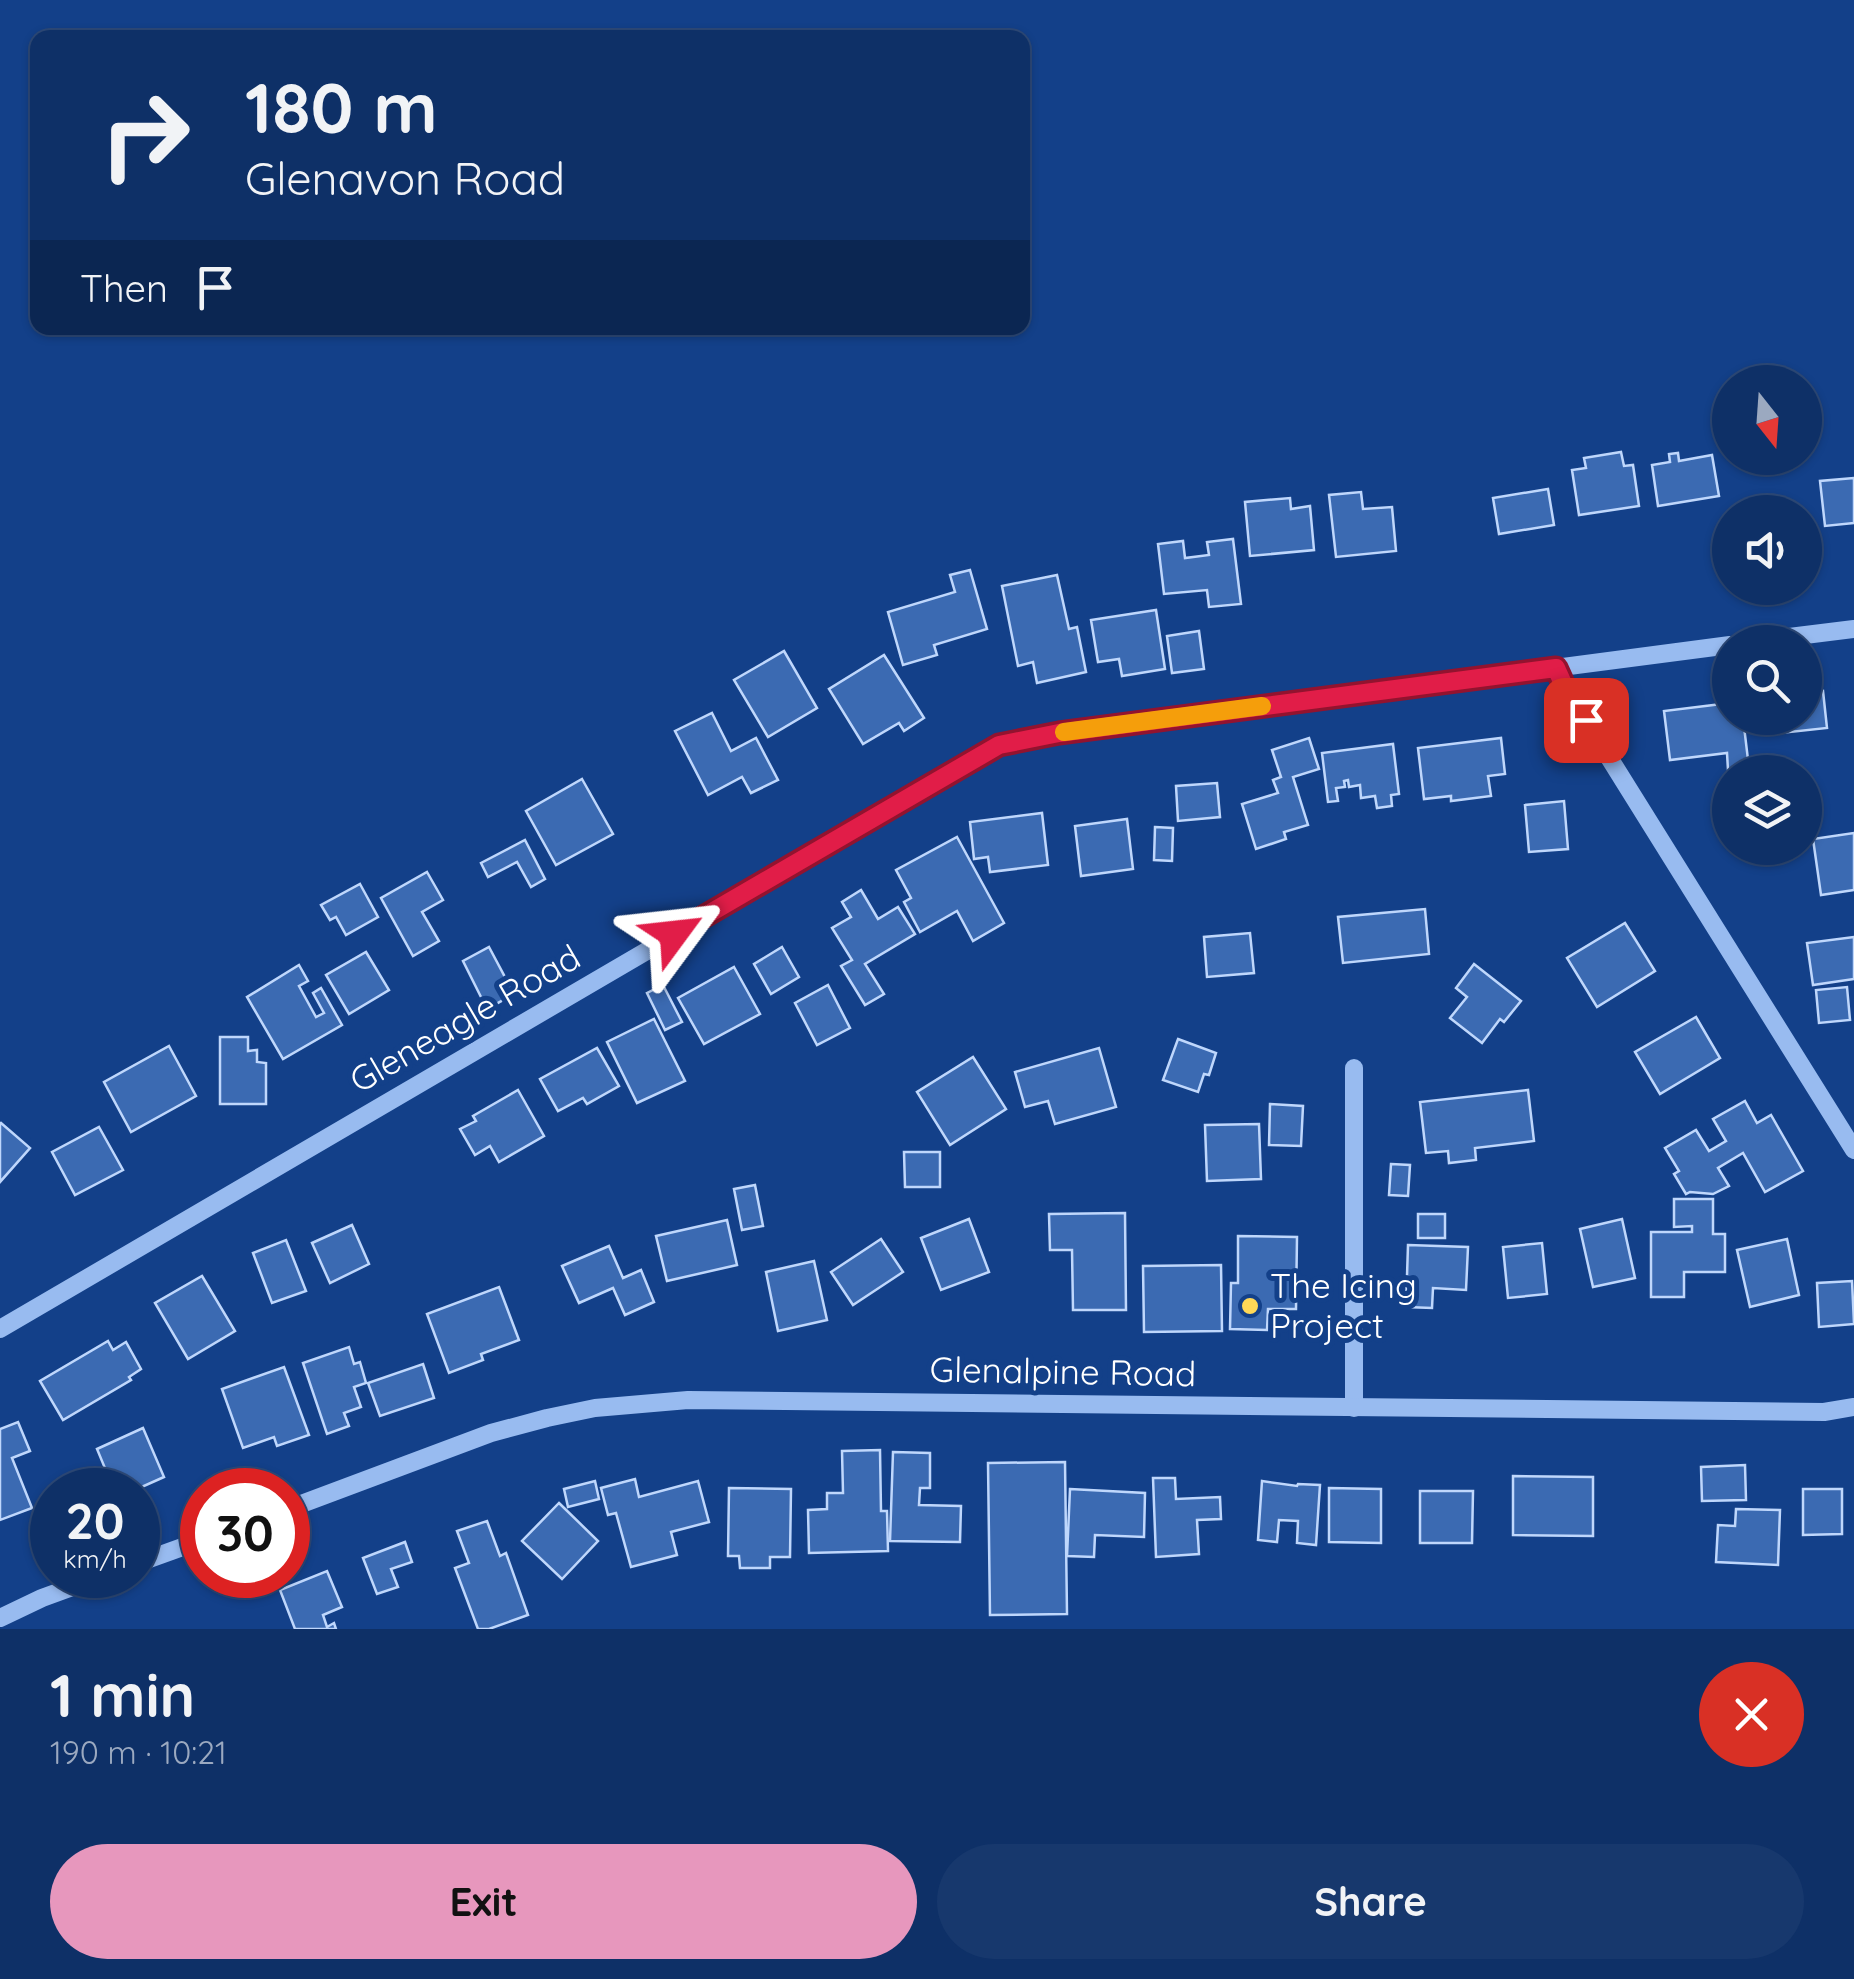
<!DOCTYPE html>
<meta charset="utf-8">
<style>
body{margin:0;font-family:Quicksand,sans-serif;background:#17386d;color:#f1f3f6;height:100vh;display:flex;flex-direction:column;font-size:38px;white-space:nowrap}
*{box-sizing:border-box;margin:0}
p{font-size:32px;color:#9ba9c0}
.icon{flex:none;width:55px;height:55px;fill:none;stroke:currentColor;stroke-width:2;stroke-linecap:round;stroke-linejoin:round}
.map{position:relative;height:1629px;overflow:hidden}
.drawer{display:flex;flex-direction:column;background:#0e3067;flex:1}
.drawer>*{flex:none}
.guide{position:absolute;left:30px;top:30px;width:1000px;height:305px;border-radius:20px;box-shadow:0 2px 8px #0004,0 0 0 2px #2e4b7b;background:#0e3067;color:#f1f3f6;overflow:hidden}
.needle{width:65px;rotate:163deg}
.tools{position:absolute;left:1712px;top:365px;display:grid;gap:20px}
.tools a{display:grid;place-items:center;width:110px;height:110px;border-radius:50%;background:#0e3067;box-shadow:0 2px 8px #0004,0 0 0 2px #2e4b7b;font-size:50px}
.speed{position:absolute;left:30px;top:1468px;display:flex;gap:20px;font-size:50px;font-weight:700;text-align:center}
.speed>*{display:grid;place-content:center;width:130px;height:130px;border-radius:50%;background:#0e3067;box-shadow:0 2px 8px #0004,0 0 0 2px #2e4b7b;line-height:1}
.speed small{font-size:25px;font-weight:400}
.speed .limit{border:15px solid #d22;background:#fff;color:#111}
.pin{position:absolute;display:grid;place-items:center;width:85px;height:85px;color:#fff;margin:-42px;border-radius:20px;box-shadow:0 5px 15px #0006}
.me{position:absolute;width:110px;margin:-55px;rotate:60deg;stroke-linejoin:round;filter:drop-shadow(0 0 8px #0008)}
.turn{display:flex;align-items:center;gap:35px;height:210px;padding:0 50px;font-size:45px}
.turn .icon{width:130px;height:130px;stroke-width:2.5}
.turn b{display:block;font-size:70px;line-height:85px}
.then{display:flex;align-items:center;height:95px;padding:0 50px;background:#0003;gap:20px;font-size:38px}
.round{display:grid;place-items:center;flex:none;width:105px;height:105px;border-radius:52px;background:#17386d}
.head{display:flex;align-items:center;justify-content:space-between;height:170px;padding:0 50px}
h1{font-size:60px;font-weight:800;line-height:75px}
.button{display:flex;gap:20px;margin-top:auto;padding:20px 50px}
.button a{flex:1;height:115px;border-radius:60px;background:#e797bd;color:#111;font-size:40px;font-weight:800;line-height:115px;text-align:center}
.button a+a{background:#17386d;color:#f1f3f6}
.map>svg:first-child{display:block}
</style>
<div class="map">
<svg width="1854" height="1629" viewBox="0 0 1854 1629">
<rect width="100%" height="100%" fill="#134089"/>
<g fill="#3b6ab2" stroke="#bfd7fc" stroke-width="2.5">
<polygon points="1621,452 1624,466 1633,465 1639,506 1579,515 1572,470 1586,468 1584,458"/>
<polygon points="1678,453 1679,461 1712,455 1719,496 1658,506 1652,465 1670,462 1669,454"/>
<polygon points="1854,478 1854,523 1825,526 1820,481"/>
<polygon points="1548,489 1554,525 1499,534 1493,498"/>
<polygon points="1361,492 1363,509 1392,507 1396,551 1336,557 1329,495"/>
<polygon points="1290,498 1291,509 1310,506 1314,550 1250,556 1245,502"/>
<polygon points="1233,539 1241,604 1209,607 1207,590 1164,594 1158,544 1183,541 1185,558 1209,555 1207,542"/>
<polygon points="970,570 987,629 934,645 937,655 903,665 888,612 955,592 950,575"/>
<polygon points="1057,575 1069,629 1077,627 1086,672 1037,683 1033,662 1018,666 1002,586"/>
<polygon points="1156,610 1165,669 1122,676 1119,659 1098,662 1091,620"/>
<polygon points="1199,631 1204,669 1172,673 1167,636"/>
<polygon points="784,651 817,708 768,737 734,680"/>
<polygon points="884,655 924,718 904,731 899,723 863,744 829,689"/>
<polygon points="1823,691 1827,728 1770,734 1768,718 1805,718 1805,693"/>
<polygon points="1730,703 1730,718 1743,718 1749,768 1728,770 1727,753 1670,760 1664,711"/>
<polygon points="712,713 731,751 756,738 778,780 751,793 742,777 708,795 675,731"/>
<polygon points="1309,738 1319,769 1293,777 1308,825 1284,832 1286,839 1256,849 1242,804 1278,793 1273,780 1281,777 1272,750"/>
<polygon points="1501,738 1505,774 1488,776 1491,796 1451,801 1451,796 1424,799 1418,748"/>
<polygon points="1393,744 1399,794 1391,795 1392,806 1377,808 1375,796 1361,798 1360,785 1349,787 1348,780 1344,781 1345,787 1336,788 1338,801 1328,802 1322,753"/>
<polygon points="582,779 613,834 556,865 526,811"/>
<polygon points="1217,783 1220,817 1178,821 1176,786"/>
<polygon points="1564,801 1568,849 1529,852 1525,805"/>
<polygon points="1042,813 1048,865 990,872 988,857 974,859 970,822"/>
<polygon points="1127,819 1133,869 1081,876 1075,826"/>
<polygon points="1155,827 1173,828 1172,861 1154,860"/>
<polygon points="1854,833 1854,890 1821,895 1813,839"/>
<polygon points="957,837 1004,923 973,941 957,911 920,932 904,902 911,898 896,870"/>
<polygon points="525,840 545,879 531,887 517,862 488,877 481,863"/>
<polygon points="427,872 443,900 422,912 439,941 413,956 381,898"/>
<polygon points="360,884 378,917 346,935 336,917 330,920 321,905"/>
<polygon points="861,890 878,919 898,907 915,934 865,964 884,994 865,1005 841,966 852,960 832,928 851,917 842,902"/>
<polygon points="1425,909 1429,954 1343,963 1338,917"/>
<polygon points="1625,923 1655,971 1597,1007 1567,958"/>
<polygon points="1250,933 1254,973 1207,977 1204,937"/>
<polygon points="1854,937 1854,979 1813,985 1807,943"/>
<polygon points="489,947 514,994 487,1009 463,961"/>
<polygon points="782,947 799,977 771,994 754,964"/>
<polygon points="366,952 389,990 349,1014 326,975"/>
<polygon points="1474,964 1521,1001 1504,1022 1500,1019 1482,1043 1450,1018 1467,997 1456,988"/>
<polygon points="299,965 308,981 299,986 316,1017 324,1013 313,993 321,988 342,1025 283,1059 247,997"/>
<polygon points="734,967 760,1014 704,1044 678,998"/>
<polygon points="663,985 682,1022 665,1030 647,993"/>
<polygon points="828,985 850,1028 817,1045 795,1003"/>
<polygon points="1847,987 1850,1020 1819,1023 1816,990"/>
<polygon points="1696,1017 1720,1058 1660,1094 1635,1052"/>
<polygon points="654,1019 685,1081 637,1103 607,1042"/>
<polygon points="220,1037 248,1037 248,1051 257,1050 257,1062 266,1063 266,1104 220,1104"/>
<polygon points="1178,1039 1216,1053 1209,1075 1204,1074 1198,1092 1163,1080"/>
<polygon points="169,1046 196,1096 131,1132 104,1082"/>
<polygon points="597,1048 619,1086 587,1104 583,1098 558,1111 540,1079"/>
<polygon points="1099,1048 1116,1107 1055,1124 1048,1101 1025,1107 1015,1072"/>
<polygon points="973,1057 1006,1109 950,1145 917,1092"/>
<polygon points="518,1090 544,1136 499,1162 490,1146 475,1155 460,1129 476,1121 473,1116"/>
<polygon points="1528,1090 1534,1141 1475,1148 1476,1160 1449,1163 1448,1151 1426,1153 1420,1102"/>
<polygon points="1745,1101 1757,1123 1771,1115 1803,1171 1765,1192 1743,1153 1718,1168 1729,1186 1713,1194 1690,1192 1686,1194 1674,1174 1679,1171 1665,1148 1696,1130 1709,1151 1726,1141 1713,1119"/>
<polygon points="1270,1104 1303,1106 1301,1146 1269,1145"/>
<polygon points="1,1123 30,1148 0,1182 0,1124"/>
<polygon points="1259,1124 1261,1179 1207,1181 1205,1125"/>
<polygon points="99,1127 123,1170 75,1195 52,1152"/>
<polygon points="904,1152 940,1152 940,1187 905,1187"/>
<polygon points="1391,1164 1410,1165 1408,1196 1389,1195"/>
<polygon points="755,1185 763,1226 742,1230 734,1189"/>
<polygon points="1674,1199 1713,1199 1713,1234 1725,1234 1725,1272 1684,1272 1684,1297 1651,1297 1651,1232 1692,1232 1692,1226 1674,1227"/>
<polygon points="1125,1213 1126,1310 1073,1310 1072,1250 1050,1250 1049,1214"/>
<rect x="1418" y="1214" width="27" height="24"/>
<polygon points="969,1219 989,1272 941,1290 921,1238"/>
<polygon points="1622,1219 1635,1278 1593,1287 1580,1229"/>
<polygon points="727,1220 737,1265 667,1281 656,1236"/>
<polygon points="352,1225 369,1264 330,1283 312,1243"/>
<polygon points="1238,1236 1297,1237 1296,1309 1268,1309 1267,1330 1230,1329 1231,1283 1238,1283"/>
<polygon points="881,1239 903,1272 853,1305 831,1272"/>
<polygon points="1787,1239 1799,1295 1750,1307 1737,1250"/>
<polygon points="286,1240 306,1291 272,1303 253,1253"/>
<polygon points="1542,1243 1547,1294 1508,1298 1503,1247"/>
<polygon points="1408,1245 1468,1247 1466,1290 1433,1288 1432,1308 1406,1307"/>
<polygon points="609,1246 623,1278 641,1270 654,1302 625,1315 613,1288 579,1303 562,1266"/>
<polygon points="814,1261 827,1320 778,1331 766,1272"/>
<polygon points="1221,1265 1222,1331 1144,1332 1143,1266"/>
<polygon points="202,1276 235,1331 188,1359 155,1303"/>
<polygon points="1852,1281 1854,1324 1819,1327 1817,1283"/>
<polygon points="499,1287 519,1340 481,1354 483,1360 449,1373 427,1314"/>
<polygon points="108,1341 113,1350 126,1342 141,1369 129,1377 131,1380 63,1420 40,1381"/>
<polygon points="349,1347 354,1364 360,1362 366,1383 354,1387 361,1407 344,1413 349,1426 327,1434 303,1363"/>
<polygon points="423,1364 434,1398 380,1416 368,1383"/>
<polygon points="284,1367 309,1435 277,1446 274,1437 243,1448 222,1389"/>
<polygon points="18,1422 30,1451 12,1458 32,1508 0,1520 0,1429"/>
<polygon points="143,1428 164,1477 135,1490 114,1490 97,1449"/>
<polygon points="880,1450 881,1511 887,1511 888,1551 809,1553 808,1510 827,1509 827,1493 843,1493 842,1451"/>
<polygon points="893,1452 930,1453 930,1488 920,1488 919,1505 961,1506 960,1542 890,1541"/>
<polygon points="1065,1462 1067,1614 990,1615 988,1463"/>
<polygon points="1745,1465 1746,1500 1702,1501 1701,1467"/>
<polygon points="1513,1476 1593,1477 1593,1536 1513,1535"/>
<polygon points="1153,1478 1175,1478 1176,1499 1220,1497 1221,1519 1197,1520 1199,1554 1156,1557"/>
<polygon points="635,1479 639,1497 698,1481 709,1522 671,1532 677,1555 631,1567 616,1513 608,1515 601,1488"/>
<polygon points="595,1481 599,1499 568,1507 564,1489"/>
<polygon points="1262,1481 1297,1486 1298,1484 1320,1485 1316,1545 1297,1543 1298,1521 1279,1520 1277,1542 1258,1540"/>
<polygon points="729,1488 791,1489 790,1557 770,1557 770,1568 740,1568 739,1556 728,1556"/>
<polygon points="1329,1488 1381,1489 1381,1543 1329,1542"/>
<polygon points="1070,1489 1145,1493 1144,1537 1095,1535 1094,1557 1067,1556"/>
<polygon points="1803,1489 1842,1489 1842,1534 1803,1535"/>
<polygon points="1420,1491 1473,1491 1472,1543 1420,1543"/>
<polygon points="559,1503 598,1541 562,1579 522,1541"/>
<polygon points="1736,1509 1780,1510 1778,1565 1716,1562 1718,1525 1735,1526"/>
<polygon points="487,1521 500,1556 506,1553 528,1615 489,1629 478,1629 455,1568 469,1563 457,1531"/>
<polygon points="405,1542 412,1562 391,1569 398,1587 377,1594 363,1558"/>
<polygon points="327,1571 342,1607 323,1615 327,1627 334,1623 336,1629 295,1629 280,1590"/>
</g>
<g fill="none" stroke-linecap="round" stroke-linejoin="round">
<g stroke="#98bbf0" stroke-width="18">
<polyline points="1748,642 1854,629"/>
<polyline points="1556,668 1565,687 1854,1150"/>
<polyline points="1354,1068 1354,1408"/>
<polyline points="0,1329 999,745 1059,733 1730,645"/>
<polyline points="288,1509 491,1433 547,1418 595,1408 688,1400 1824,1412 1854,1407"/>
<polyline points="138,1563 202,1540"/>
<polyline points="0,1618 42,1598 105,1575"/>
</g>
</g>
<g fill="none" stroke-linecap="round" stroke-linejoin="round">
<g stroke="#92132f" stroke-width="25">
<polyline id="route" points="674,934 999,745 1059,733 1556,668 1565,688 1586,720"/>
</g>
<use href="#route" stroke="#e11d48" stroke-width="18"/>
<polyline stroke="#f59e0b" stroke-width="18" points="1064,732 1262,706"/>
</g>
<circle fill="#ffd857" stroke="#134089" stroke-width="4" cx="1250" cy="1306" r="10"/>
<g text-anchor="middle" stroke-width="10" stroke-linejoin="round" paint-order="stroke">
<g font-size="35" fill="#fff" stroke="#134089">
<text transform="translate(465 1019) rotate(-30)" y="12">Gleneagle Road</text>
<text transform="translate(1063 1372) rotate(1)" y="12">Glenalpine Road</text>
</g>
<g font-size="35" fill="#fff" stroke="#134089" text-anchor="start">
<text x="1270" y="1298">The Icing<tspan x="1270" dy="40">Project</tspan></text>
</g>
</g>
</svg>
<div class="tools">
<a><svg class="needle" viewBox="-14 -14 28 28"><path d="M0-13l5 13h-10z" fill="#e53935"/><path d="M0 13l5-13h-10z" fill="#9ba9c0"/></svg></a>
<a><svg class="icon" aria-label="sound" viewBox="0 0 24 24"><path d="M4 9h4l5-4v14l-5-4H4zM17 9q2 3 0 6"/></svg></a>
<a><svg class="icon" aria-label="search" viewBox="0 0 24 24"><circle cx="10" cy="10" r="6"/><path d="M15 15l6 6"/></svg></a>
<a><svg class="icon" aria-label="layers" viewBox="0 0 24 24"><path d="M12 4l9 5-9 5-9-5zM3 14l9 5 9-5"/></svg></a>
</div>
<div class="speed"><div>20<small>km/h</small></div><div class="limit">30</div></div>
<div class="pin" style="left:1586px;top:720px;background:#d93025"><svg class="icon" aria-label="arrive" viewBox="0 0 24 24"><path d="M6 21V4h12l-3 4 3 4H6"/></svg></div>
<svg class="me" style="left:674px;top:934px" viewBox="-20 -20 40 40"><path d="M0-17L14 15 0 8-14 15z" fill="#e11d48" stroke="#fff" stroke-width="4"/></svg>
<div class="guide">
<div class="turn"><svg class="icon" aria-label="right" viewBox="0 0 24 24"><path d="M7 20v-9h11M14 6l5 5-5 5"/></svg><div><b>180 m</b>Glenavon Road</div></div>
<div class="then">Then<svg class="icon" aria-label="arrive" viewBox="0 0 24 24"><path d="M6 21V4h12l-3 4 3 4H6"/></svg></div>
</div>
</div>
<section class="drawer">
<div class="head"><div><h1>1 min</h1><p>190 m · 10:21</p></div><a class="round" style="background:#d93025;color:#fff"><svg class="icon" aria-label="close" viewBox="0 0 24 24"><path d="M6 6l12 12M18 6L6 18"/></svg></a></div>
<div class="button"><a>Exit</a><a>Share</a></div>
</section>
